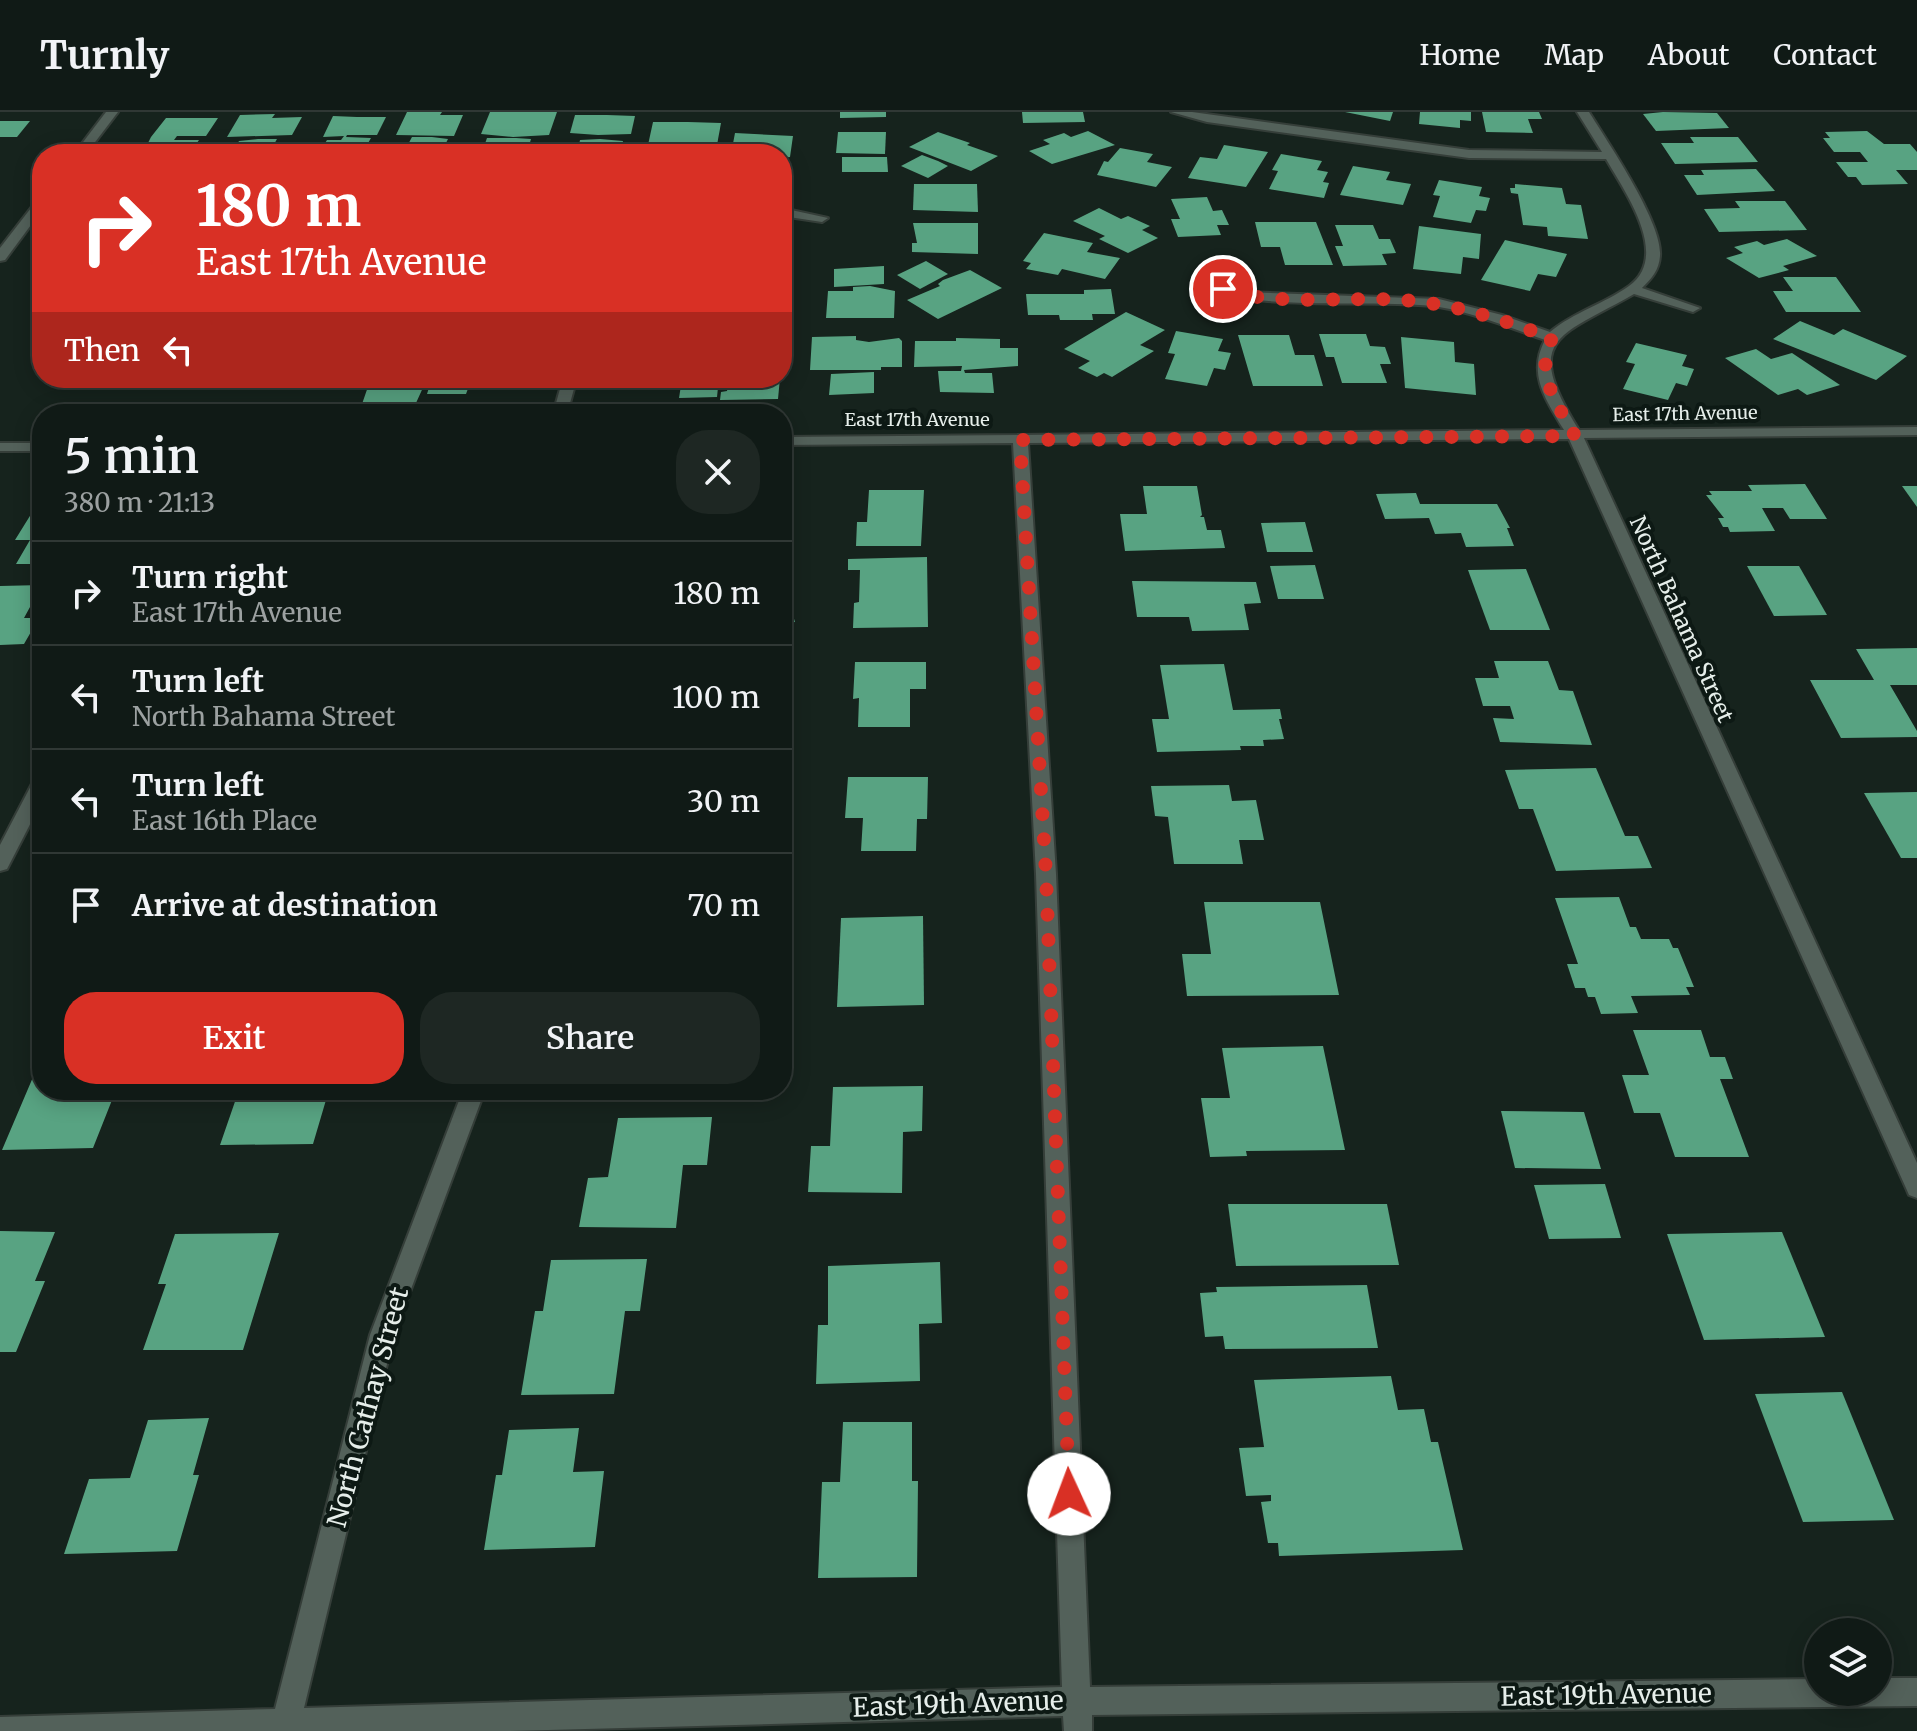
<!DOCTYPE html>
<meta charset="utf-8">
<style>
body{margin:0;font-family:Merriweather,serif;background:#1e2723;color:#f1f3f6;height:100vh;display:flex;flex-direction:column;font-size:30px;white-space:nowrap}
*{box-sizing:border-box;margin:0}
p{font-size:26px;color:#9ca1a1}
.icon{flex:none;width:44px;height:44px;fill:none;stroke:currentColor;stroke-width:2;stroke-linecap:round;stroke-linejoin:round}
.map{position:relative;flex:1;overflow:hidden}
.details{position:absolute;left:32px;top:292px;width:760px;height:696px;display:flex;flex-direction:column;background:#101a16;border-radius:32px;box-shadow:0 4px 20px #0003,0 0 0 2px #303835}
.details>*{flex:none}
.top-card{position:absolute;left:32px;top:32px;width:760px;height:244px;border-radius:32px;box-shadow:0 4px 20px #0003,0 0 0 2px #303835;background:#d93025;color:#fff;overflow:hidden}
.tools{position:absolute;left:1804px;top:1506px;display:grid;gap:16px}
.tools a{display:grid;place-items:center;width:88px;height:88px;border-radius:50%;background:#101a16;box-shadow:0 4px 20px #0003,0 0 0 2px #303835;font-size:40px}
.pin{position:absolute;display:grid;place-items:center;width:68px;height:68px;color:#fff;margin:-34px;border:4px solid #fff;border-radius:50%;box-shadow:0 2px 8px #0007}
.me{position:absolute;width:88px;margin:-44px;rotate:358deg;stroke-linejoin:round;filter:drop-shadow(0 0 6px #0008)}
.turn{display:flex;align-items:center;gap:28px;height:168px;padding:0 32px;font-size:36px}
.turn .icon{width:104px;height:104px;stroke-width:2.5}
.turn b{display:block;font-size:56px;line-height:68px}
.then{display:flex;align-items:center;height:76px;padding:0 32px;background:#0003;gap:16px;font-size:30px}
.round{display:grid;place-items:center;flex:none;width:84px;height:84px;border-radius:32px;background:#1e2723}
.overview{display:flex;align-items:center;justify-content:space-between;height:136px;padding:0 32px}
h1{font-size:48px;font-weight:600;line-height:60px}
.button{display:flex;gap:16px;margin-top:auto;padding:16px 32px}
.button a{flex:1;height:92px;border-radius:32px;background:#d93025;color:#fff;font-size:32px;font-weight:600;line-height:92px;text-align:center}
.button a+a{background:#1e2723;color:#f1f3f6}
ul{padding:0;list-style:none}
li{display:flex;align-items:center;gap:24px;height:104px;padding:0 32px;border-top:2px solid #303835}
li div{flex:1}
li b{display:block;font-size:30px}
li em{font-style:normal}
header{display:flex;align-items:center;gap:48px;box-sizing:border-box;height:112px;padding:0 40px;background:#101a16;border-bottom:2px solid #303835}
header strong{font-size:38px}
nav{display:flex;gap:44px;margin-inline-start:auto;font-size:28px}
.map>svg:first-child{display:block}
</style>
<header>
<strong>Turnly</strong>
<nav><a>Home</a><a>Map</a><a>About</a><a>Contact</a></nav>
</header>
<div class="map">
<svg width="1917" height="1619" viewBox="0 0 1917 1619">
<rect width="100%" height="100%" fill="#16231d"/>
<g fill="#58a382">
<polygon points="407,0 442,0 440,3 463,3 454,24 396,23"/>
<polygon points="490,0 557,0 549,23 513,25 481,22"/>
<polygon points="840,0 886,0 886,5 840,6"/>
<polygon points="1022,0 1083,0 1085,10 1023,11"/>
<polygon points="1345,0 1393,0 1390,9"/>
<polygon points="1420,0 1471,0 1471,9 1460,8 1460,16 1419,12"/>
<polygon points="1482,0 1539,0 1542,7 1528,7 1533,21 1486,20"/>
<polygon points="1663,0 1717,1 1729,16 1656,19 1643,2"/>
<polygon points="275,2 272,6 302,5 292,23 227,25 240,3"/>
<polygon points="575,3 607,3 635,4 631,22 598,23 570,21"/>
<polygon points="333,4 357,5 386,5 377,23 347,23 346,25 371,26 363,40 318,42 327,28 341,28 344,24 323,25"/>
<polygon points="166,6 218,6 206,24 177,24 174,28 199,28 190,41 146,42 152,33 147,33 151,25"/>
<polygon points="0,9 30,9 17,25 0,25"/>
<polygon points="653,10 688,10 721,11 717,33 680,35 648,33"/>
<polygon points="1088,19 1115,33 1052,52 1029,39 1050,32 1043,28 1064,21 1071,25"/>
<polygon points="1867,19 1884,32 1910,32 1917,40 1917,58 1896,58 1908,72 1862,73 1856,65 1848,65 1836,50 1868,50 1860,40 1834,40 1823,26 1830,26 1825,20"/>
<polygon points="838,20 886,20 885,42 836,41"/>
<polygon points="938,20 970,31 967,33 998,44 971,59 909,35"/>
<polygon points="735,21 793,24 790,45 782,46 782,42 731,42"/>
<polygon points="412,25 432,25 448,27 441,41 404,40"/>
<polygon points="1690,25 1738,25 1758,50 1675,52 1661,31 1694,31"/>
<polygon points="487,26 516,26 531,27 527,41 507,41 482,40"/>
<polygon points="258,27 277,27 269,41 232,42 239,29"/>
<polygon points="600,27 623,29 620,42 577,42 580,28"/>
<polygon points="1224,33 1268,40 1246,75 1188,66 1200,45 1217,47"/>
<polygon points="1120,36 1153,42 1147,50 1172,55 1156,75 1097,63 1104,49 1108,50"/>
<polygon points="1281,42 1322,49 1317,58 1328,60 1323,70 1329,71 1324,86 1269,77 1278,59 1272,58"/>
<polygon points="922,43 938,49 948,54 928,66 901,54"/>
<polygon points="842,45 887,45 888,60 842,60"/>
<polygon points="1353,54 1390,60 1386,68 1411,72 1403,93 1340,83"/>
<polygon points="1756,57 1775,79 1697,83 1684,63 1704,63 1701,58"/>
<polygon points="1439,68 1482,75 1479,84 1490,86 1486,99 1476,98 1471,111 1433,105 1440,84 1433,83"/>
<polygon points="914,72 977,72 978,100 913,98"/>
<polygon points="1515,72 1562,76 1566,92 1581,93 1588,127 1548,124 1547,115 1523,113 1518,82 1511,81 1510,76 1515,76"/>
<polygon points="1207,85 1213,99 1222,98 1229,113 1217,113 1221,123 1178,125 1171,107 1180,107 1171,87"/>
<polygon points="1735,89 1785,89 1807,118 1719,120 1704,97 1740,96"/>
<polygon points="1099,96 1121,107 1128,104 1150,114 1142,118 1158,126 1128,141 1099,127 1105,124 1073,109"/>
<polygon points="1255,110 1316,110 1333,153 1285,153 1280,135 1261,135"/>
<polygon points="913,111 978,111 978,142 912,140 912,131 917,131"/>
<polygon points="1335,113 1373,113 1379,127 1390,127 1396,141 1382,142 1387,153 1343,154 1335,134 1343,134"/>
<polygon points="1419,114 1481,122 1479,147 1463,145 1461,162 1413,157"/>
<polygon points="1044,121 1093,131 1087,140 1120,146 1105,167 1062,157 1058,163 1026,157 1031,151 1023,149"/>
<polygon points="1787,127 1817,144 1783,154 1789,158 1759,166 1726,146 1743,141 1734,135 1757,129 1764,133"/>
<polygon points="1505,128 1567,142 1556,165 1538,162 1530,179 1481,168"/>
<polygon points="926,149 948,162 920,177 897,163"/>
<polygon points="884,154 884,172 834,175 834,157"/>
<polygon points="970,158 1002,176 938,207 907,188 940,174 938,172 943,168"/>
<polygon points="1783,165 1836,165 1861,200 1786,200 1773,179 1793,179"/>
<polygon points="870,174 895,179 894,206 826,206 828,179 853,179 853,175"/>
<polygon points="1111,177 1115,202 1092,202 1093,208 1060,208 1059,203 1028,203 1026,182 1084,182 1084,178"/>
<polygon points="1126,200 1165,218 1140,233 1154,239 1112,265 1104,261 1097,265 1078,256 1090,249 1064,237"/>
<polygon points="1800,209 1834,223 1843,217 1907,244 1876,268 1773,227"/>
<polygon points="1176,219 1223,227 1218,239 1231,241 1225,258 1214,256 1207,274 1165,267 1175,242 1168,241"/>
<polygon points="1319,222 1366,222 1370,234 1385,235 1391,252 1380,252 1387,271 1342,271 1334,245 1326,245"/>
<polygon points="1238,223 1289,223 1295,243 1314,243 1323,274 1253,274"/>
<polygon points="856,224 856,228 869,230 899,226 902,229 902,255 881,255 881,258 810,258 812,225"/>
<polygon points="1401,225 1454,230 1455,250 1474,252 1476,283 1405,276"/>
<polygon points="956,226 1000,227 1000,236 1018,236 1018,254 964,258 965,261 992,261 994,281 940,280 938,259 961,259 962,254 914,255 915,229 956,229"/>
<polygon points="1636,231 1687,243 1682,254 1694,257 1687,274 1676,271 1668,288 1623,277 1635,252 1626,250"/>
<polygon points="1756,237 1771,247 1792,241 1840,273 1807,283 1798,277 1778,283 1725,246"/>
<polygon points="874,260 874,281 829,283 831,262"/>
<polygon points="371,266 424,266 423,269 426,269 416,291 362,292"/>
<polygon points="432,266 472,266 466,282 427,282"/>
<polygon points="719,266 717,285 679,286 682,267"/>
<polygon points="780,266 778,287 720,288 721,280 727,279 729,267"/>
<polygon points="1805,372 1827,407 1790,407 1783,396 1762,396 1775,419 1730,420 1728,415 1723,415 1718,406 1724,406 1706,383 1712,383 1709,379 1752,379 1748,373"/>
<polygon points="1143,374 1197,374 1202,403 1200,405 1204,405 1207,418 1221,418 1225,436 1125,439 1120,402 1147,402"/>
<polygon points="1902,374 1917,374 1917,395"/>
<polygon points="869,378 924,378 921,434 856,434 857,410 867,410"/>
<polygon points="1416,381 1420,392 1497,392 1510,416 1507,416 1514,434 1466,435 1461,421 1435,422 1429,406 1385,407 1376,382"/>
<polygon points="33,399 42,399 42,452 16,452 30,428 15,428"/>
<polygon points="1305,410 1313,440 1267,440 1261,411"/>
<polygon points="927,445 928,515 853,516 854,491 859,490 860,458 848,458 848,447"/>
<polygon points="1315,453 1324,487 1278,487 1270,454"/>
<polygon points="1747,454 1799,454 1827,503 1774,504"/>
<polygon points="1526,457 1550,518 1490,518 1468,458"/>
<polygon points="1132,469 1256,470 1261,491 1244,492 1249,518 1192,519 1189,505 1137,505"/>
<polygon points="42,473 24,506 39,506 24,532 0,533 0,474"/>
<polygon points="787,485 795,510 782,512 782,486"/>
<polygon points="1917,536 1917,573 1890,573 1917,619 1917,625 1841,626 1810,568 1874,568 1856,537"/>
<polygon points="1494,549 1548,549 1559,578 1573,579 1592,633 1500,630 1493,606 1514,607 1510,594 1483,594 1475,566 1499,566"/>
<polygon points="855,550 926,550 926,577 910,577 910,615 858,615 859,586 853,587"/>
<polygon points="1224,552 1233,598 1280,597 1282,607 1279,607 1284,627 1263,628 1264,634 1240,634 1241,638 1157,640 1152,607 1169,607 1160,553"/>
<polygon points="1596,656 1625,724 1638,724 1652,756 1556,759 1533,697 1519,697 1505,658"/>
<polygon points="848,665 928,665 927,707 917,707 916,739 861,739 863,706 845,706"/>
<polygon points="1229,673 1232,689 1256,688 1264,728 1239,728 1243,752 1174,752 1168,705 1155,704 1151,674"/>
<polygon points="1917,680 1917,746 1901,746 1864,681"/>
<polygon points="1619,785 1630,815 1636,815 1641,827 1669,827 1673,836 1678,836 1694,875 1686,875 1690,883 1631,884 1638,901 1601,902 1595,885 1588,885 1585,876 1575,876 1567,852 1578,852 1555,786"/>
<polygon points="1204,790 1320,790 1339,883 1187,884 1182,842 1211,842"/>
<polygon points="923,804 924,893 837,895 841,806"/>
<polygon points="1633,918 1701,918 1710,945 1725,945 1733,967 1720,967 1749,1045 1675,1045 1660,1001 1634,1001 1622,963 1649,963"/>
<polygon points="1323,934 1345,1038 1246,1039 1247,1044 1210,1045 1201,986 1230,986 1222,936"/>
<polygon points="42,944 42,978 116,978 93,1036 2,1038"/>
<polygon points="923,974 922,1019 903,1020 902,1081 808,1080 811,1034 830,1034 833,975"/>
<polygon points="239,978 308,978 305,988 326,988 313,1032 220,1033"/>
<polygon points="1501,999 1584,1000 1601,1057 1515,1056"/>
<polygon points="712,1005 707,1053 683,1053 676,1116 579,1115 588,1066 608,1065 618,1006"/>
<polygon points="1605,1072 1621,1126 1549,1127 1534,1073"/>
<polygon points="1228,1092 1387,1092 1399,1153 1236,1154"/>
<polygon points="0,1119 55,1120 35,1169 45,1169 16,1240 0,1240"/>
<polygon points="1782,1120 1825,1225 1704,1228 1667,1122"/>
<polygon points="279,1121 243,1238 143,1238 166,1172 158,1172 175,1122"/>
<polygon points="647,1147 640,1199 625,1199 614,1282 521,1283 535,1199 543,1199 551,1148"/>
<polygon points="940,1150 942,1211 919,1212 920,1269 816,1272 818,1213 828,1213 828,1154"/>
<polygon points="1367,1173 1378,1236 1225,1237 1223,1224 1205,1225 1200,1181 1217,1180 1216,1175"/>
<polygon points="1391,1264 1398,1298 1424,1297 1431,1330 1438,1330 1463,1438 1279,1444 1278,1431 1268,1431 1261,1390 1271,1389 1271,1383 1246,1384 1239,1336 1264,1335 1254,1268"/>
<polygon points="1842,1280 1894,1408 1803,1410 1755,1282"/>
<polygon points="209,1306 193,1363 199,1363 177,1439 64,1442 89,1367 130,1366 148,1308"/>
<polygon points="843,1310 912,1310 912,1369 918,1369 917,1465 818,1466 822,1370 840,1370"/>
<polygon points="579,1316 573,1360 604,1359 595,1435 484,1438 496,1363 502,1363 509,1318"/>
</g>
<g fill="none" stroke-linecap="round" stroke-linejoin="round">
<g stroke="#353e39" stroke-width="4">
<g id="minor">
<polygon points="106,0 118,0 86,42 74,42"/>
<path d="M1171,0H1192L1469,38L1602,40L1577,0H1589C1607,29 1663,111 1660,144C1659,158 1652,166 1642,176L1700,196L1693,200L1634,182C1559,225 1521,225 1579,318L1917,315V323L1584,326L1917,1051V1086L1909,1083L1906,1076L1569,327L1028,331L1056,762L1090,1575L1818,1567V1580H1878V1566H1917V1594L1092,1603V1619H1064L1063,1604L511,1619H0V1605L275,1597L370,1223L463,978H485L394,1223L304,1596L1062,1575L1036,762L1013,331L782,333V325L1564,318C1546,288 1527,262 1545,228C1510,216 1475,201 1439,195C1382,186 1236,202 1196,170L1203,166L1244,180L1439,187L1502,203L1550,220C1574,200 1604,192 1629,174C1671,144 1625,80 1606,47L1469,46L1207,10Z"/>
<polygon points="42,86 42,98 5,148 0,149 0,136 38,87"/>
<polygon points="782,96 828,106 822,110 782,104"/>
<polygon points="563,266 577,266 567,302 553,302"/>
<rect x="0" y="331" width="42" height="8"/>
<polygon points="42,664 42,689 7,757 0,759 0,733 35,666"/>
</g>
</g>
<use href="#minor" fill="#53615a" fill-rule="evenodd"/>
</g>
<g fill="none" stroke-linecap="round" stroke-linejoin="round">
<path stroke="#d93025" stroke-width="14" stroke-dasharray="0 25.2" d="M1069,1382L1046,762L1020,328L1575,324C1557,291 1534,262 1552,226C1503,208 1456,192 1402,188C1348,184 1273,195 1223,177"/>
</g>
<g text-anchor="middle" stroke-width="8" stroke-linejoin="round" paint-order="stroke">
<g font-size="18" fill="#e6eeea" stroke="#0d1914">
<text transform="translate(1685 302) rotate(-1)" y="6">East 17th Avenue</text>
<text x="917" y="314">East 17th Avenue</text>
</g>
<g font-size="22" fill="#e6eeea" stroke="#0d1914">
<text transform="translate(1682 507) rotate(66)" y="8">North Bahama Street</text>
</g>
<g font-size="26" fill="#e6eeea" stroke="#0d1914">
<text transform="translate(368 1295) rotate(-75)" y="9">North Cathay Street</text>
<text transform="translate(1606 1583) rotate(-1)" y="9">East 19th Avenue</text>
<text transform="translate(958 1592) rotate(-2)" y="9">East 19th Avenue</text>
</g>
</g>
</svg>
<div class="tools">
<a><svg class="icon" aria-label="layers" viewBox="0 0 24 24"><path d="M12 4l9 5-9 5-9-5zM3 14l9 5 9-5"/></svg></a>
</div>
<div class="pin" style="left:1223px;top:177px;background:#d93025"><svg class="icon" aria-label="arrive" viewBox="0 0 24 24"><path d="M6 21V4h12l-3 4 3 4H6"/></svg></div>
<svg class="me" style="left:1069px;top:1382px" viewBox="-20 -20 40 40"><circle r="19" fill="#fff"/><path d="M0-13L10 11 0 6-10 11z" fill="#d93025"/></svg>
<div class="top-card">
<div class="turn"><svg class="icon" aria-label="right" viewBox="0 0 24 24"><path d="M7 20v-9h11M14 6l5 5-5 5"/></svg><div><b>180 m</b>East 17th Avenue</div></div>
<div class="then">Then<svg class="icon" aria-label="left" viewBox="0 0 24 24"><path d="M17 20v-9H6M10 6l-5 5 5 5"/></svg></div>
</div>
<section class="details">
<div class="overview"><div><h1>5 min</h1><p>380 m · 21:13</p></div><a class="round"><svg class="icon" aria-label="close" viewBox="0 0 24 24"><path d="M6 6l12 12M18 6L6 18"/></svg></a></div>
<ul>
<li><svg class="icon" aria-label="right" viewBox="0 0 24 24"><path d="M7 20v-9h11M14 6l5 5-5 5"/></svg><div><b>Turn right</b><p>East 17th Avenue</p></div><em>180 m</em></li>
<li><svg class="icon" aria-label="left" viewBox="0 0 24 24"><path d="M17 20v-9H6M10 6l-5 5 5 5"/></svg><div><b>Turn left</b><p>North Bahama Street</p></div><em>100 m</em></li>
<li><svg class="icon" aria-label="left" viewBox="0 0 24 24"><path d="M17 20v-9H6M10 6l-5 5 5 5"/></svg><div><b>Turn left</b><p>East 16th Place</p></div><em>30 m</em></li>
<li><svg class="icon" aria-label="arrive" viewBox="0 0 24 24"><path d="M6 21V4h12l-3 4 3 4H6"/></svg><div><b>Arrive at destination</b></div><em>70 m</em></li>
</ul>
<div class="button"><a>Exit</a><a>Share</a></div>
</section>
</div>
